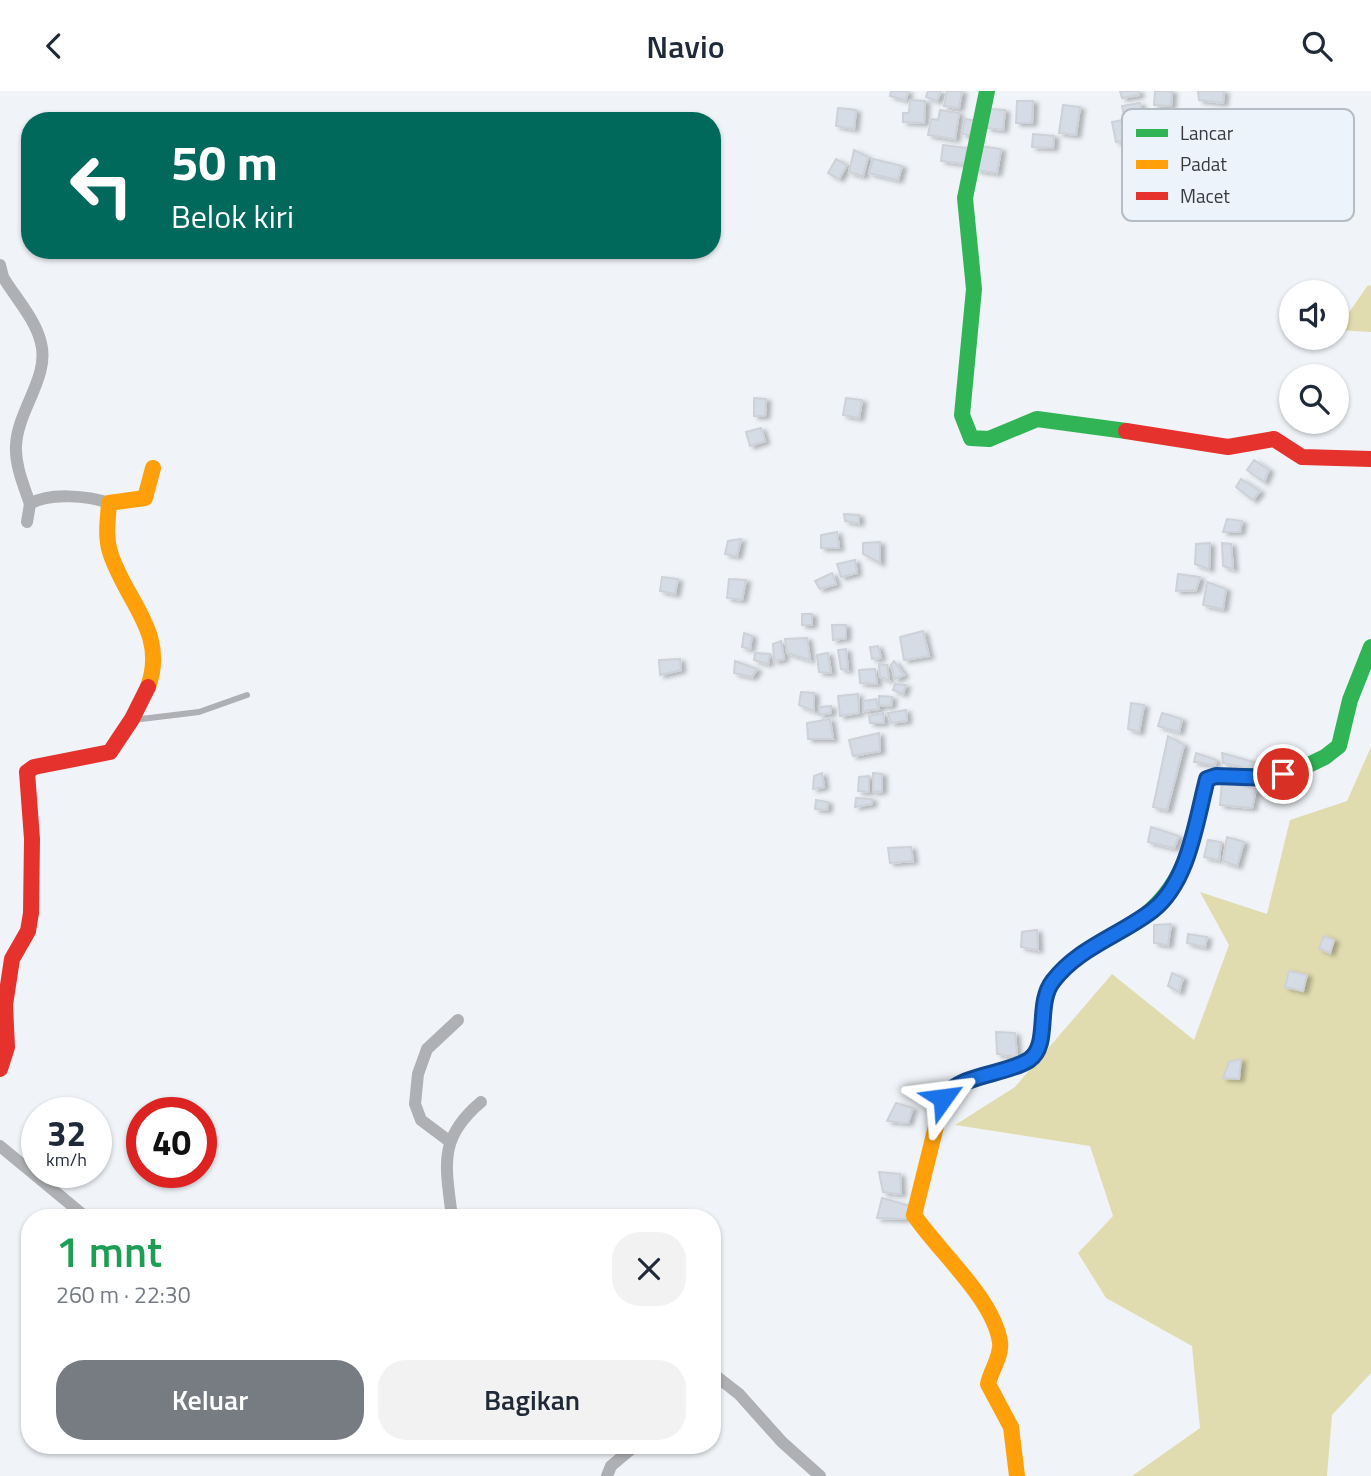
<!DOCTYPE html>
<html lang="id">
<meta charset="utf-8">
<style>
body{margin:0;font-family:"Titillium Web",sans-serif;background:#f2f2f3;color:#1f2937;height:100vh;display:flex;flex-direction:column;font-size:26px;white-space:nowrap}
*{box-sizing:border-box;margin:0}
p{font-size:23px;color:#747a83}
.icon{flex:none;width:38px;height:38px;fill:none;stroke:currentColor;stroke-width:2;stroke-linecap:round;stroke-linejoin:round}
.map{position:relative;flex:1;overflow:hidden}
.sheet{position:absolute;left:21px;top:1118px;width:700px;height:245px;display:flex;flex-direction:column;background:#fff;border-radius:28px;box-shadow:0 2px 5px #0004}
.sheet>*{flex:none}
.top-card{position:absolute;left:21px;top:21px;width:700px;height:147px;border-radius:28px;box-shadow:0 2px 5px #0004;background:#00695c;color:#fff;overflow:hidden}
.controls{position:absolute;left:1279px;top:189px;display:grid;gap:14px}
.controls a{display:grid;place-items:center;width:70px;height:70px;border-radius:50%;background:#fff;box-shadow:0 2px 5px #0004;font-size:35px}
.speed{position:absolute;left:21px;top:1006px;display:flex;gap:14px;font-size:35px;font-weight:700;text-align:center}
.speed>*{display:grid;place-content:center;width:91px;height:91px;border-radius:50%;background:#fff;box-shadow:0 2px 5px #0004;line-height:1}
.speed small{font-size:18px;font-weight:400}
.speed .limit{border:10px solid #d22;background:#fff;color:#111}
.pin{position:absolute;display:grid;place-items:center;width:60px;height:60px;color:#fff;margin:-30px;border:4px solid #fff;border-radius:50%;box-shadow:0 2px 7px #0007}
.me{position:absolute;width:77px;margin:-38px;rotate:59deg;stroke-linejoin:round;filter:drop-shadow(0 0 5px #0008)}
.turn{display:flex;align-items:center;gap:24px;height:147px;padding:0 35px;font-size:32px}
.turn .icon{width:91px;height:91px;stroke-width:2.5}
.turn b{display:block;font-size:49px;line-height:60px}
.round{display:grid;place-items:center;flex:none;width:74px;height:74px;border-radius:28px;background:#f2f2f3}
.overview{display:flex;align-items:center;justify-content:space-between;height:119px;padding:0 35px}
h1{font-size:42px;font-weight:600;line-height:52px;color:#1e9e55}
.button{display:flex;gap:14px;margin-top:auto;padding:14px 35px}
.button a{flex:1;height:80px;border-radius:28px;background:#777c82;color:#fff;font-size:28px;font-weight:600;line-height:80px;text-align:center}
.button a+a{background:#f2f2f3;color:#1f2937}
header{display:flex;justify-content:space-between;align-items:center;height:91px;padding:0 35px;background:#fff;font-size:32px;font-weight:600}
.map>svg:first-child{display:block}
</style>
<header><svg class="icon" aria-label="back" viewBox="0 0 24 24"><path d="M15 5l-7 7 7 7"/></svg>Navio<svg class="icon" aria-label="search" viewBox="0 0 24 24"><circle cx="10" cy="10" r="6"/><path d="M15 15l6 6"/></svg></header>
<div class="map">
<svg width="1371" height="1385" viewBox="0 0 1371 1385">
<defs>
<filter id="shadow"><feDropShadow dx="4.5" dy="2.5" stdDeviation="2" flood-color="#0004"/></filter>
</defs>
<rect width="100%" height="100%" fill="#f0f4f8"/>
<g fill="#e0dcaf">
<polygon points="1368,194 1371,195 1371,241 1337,239"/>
<polygon points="1371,656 1371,1282 1332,1324 1327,1385 1132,1385 1200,1337 1192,1255 1106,1207 1078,1162 1113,1125 1090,1055 955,1034 1015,996 1112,883 1194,949 1229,854 1200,801 1267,823 1290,729 1347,710"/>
</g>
<g fill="#d5dce6" stroke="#ced2d8" stroke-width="2" filter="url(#shadow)">
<polygon points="891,0 908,0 906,9 890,5"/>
<polygon points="928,0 941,0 937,10 926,6"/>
<polygon points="947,0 962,0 959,17 944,15"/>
<polygon points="1120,0 1139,0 1139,4 1122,7"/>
<polygon points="1155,0 1172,0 1171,15 1154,14"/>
<polygon points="1198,0 1224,0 1223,12 1199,9"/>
<polygon points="910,9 925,10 924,32 903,31 903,22 909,22"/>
<polygon points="1017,10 1033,10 1032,32 1016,32"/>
<polygon points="1140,12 1144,35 1127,38 1122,15"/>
<polygon points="1063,14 1080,16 1076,44 1059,42"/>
<polygon points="838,17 856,19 854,38 836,35"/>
<polygon points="989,18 1005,19 1003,39 987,37"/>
<polygon points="940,19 959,22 955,48 928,44 931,28 938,29"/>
<polygon points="965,28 979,30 976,45 962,43"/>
<polygon points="1123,29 1127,49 1116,51 1112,31"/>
<polygon points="1033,43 1054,45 1053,57 1032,56"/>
<polygon points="943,54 967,57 965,73 941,70"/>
<polygon points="980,55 1001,58 997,82 976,79"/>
<polygon points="854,59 868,66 863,85 849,81"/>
<polygon points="836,68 847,74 839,88 828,82"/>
<polygon points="873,68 902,75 898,89 869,82"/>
<polygon points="754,307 766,308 765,325 754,325"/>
<polygon points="846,307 862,309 859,327 843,324"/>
<polygon points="761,337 765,350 750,355 746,341"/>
<polygon points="1254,369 1269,379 1264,391 1247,379"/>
<polygon points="1241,388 1260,400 1253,409 1236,396"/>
<polygon points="844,423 859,424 859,432 845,430"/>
<polygon points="1227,428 1242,430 1240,441 1223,441"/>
<polygon points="837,441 839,457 821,457 821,444"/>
<polygon points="741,448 737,465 725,463 728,450"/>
<polygon points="880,451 880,472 863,463 863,452"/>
<polygon points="1210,452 1209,478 1195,473 1196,453"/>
<polygon points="1222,452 1231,453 1233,478 1223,475"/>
<polygon points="855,469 857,482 841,486 837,473"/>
<polygon points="832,482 836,493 820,498 815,490"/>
<polygon points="1178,483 1200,486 1196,499 1176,500"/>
<polygon points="662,486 678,488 675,503 660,500"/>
<polygon points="729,488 746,489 742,509 727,507"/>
<polygon points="1207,491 1226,498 1223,518 1203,514"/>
<rect x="802" y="523" width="10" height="11"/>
<polygon points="832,534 846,534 846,547 833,549"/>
<polygon points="923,540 929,565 904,569 900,546"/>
<polygon points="744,542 752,545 750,558 742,556"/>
<polygon points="807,547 810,569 787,562 785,548"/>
<polygon points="781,550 784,568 774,570 773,553"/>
<polygon points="878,555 881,567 872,568 870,556"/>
<polygon points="846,558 848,579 841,578 838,559"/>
<polygon points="755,562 770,563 768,573 754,569"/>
<polygon points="828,562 831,582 819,581 817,564"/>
<polygon points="680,568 681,579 660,584 659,569"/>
<polygon points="735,570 757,578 752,586 734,582"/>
<polygon points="894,570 904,584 895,588 891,574"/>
<polygon points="879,573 887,574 889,589 880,586"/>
<polygon points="875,578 877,593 860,592 859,579"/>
<polygon points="895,593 906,594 903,603 893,599"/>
<polygon points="801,601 814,602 814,620 799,614"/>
<polygon points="858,603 859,622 840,625 838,605"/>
<polygon points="879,605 892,606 891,615 879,614"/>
<polygon points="876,608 879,618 863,620 863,610"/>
<polygon points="1131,612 1144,614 1139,641 1128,638"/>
<polygon points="831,615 831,622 819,624 819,616"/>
<polygon points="906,619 907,630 891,632 888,622"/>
<polygon points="883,622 884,632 870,632 869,625"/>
<polygon points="1162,622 1182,628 1179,641 1158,635"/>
<polygon points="830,628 833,648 808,648 807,632"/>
<polygon points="879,642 880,660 853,665 849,649"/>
<polygon points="1168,645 1184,654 1167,719 1153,716"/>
<polygon points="1196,662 1216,669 1215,674 1194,671"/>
<polygon points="1222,662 1268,675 1265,681 1223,672"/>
<polygon points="822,682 824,696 813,698 814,685"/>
<polygon points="873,682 882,683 882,700 873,701"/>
<polygon points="869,685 869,701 858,700 859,686"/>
<polygon points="1222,691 1256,698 1252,717 1220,714"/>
<polygon points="856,707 872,708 872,713 855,716"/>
<polygon points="816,709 828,711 827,719 815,718"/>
<polygon points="1151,736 1179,745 1174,757 1148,751"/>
<polygon points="1227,746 1244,751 1237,775 1223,770"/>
<polygon points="1208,749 1221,751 1219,769 1204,766"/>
<polygon points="911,756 913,770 890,772 888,757"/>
<polygon points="1171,833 1168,854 1154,852 1154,834"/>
<polygon points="1037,839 1038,859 1021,856 1022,841"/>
<polygon points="1188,843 1207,846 1205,856 1187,852"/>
<polygon points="1324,845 1334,849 1330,862 1319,857"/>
<polygon points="1289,880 1307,884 1303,900 1285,896"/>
<polygon points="1172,882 1183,887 1179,901 1168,895"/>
<polygon points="996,941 1015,942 1017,966 997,963"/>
<polygon points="1241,968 1239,988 1223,987 1229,971"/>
<polygon points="896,1012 913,1017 908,1032 887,1030"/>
<polygon points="879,1081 900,1083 901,1103 883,1101"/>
<polygon points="882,1107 910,1115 905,1128 877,1127"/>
</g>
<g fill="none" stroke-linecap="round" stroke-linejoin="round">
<polyline stroke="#afb0b3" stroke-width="6" points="133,629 199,621 247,604"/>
<g stroke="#afb0b3" stroke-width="12">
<path d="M0,174L3,186C15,206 36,229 41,252C50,286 17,320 16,355C15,375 24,395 30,413"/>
<path d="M27,431L30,413C49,401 89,405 109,412"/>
<polyline points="449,1050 421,1029 415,1013 418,983 427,958 458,929"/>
<polyline points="0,1055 87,1127"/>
<path d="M452,1127C446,1075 437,1048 481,1011"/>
<polyline points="712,1282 739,1303 782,1351 820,1385"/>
<polyline points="607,1385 611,1375 636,1354"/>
</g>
<g stroke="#30b455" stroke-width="16">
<polyline points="987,0 965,107 974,198 962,324 971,347 989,348 1037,328 1126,340"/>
<path d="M1028,970C1051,950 1036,915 1053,890C1070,866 1100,852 1126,837C1186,802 1192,751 1207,688L1216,685H1265L1296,680L1325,666L1339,655L1350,609L1371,556"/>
</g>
<g stroke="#ff9f0a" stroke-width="16">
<path d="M148,596C168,541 125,510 110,461C105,445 108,428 109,412L145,407L153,377"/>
<path d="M1017,1385L1011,1336L988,1293C991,1279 1002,1265 1000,1251C993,1207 939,1161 914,1124L943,1007L961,993L1028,970"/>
</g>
<g stroke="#e5322d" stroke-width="16">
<polyline points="1126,340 1228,356 1274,348 1302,366 1371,368"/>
<polyline points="0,978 7,956 5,914 12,868 28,840 31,822 32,748 27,681 34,676 110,661 132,628 148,596"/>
</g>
</g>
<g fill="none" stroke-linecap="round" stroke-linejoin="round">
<g stroke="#114b97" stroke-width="18">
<path id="route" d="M943,1007C962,982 1003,985 1029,969C1051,954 1035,913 1053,890C1079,856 1121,844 1153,819C1189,790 1196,730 1207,688L1216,685L1269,687L1283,683"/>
</g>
<use href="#route" stroke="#1a73e8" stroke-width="12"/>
</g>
<rect x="1122" y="18" width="232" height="112" rx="10" fill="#edf3fb" stroke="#b6bcc4" stroke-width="2"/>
<rect x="1136" y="38" width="32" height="8" fill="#30b455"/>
<rect x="1136" y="69" width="32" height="9" fill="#ff9f0a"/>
<rect x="1136" y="101" width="32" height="8" fill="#e5322d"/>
<g font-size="19" fill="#363b43">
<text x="1180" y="49">Lancar</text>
<text x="1180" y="80">Padat</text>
<text x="1180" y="112">Macet</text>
</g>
</svg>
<div class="controls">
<a><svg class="icon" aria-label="sound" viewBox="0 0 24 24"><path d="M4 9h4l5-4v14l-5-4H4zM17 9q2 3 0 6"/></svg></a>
<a><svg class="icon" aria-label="search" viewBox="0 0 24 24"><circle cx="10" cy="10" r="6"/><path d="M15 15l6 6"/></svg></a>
</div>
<div class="speed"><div>32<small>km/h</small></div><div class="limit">40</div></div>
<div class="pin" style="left:1283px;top:683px;background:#d93025"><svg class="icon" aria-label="arrive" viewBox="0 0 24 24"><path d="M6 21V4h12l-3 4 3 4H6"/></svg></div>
<svg class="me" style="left:943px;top:1007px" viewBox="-20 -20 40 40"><path d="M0-17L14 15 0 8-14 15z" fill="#1a73e8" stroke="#fff" stroke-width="4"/></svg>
<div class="top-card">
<div class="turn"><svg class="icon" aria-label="left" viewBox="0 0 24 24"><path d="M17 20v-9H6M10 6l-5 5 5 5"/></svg><div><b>50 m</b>Belok kiri</div></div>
</div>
<section class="sheet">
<div class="overview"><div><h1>1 mnt</h1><p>260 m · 22:30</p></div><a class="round"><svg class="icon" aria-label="close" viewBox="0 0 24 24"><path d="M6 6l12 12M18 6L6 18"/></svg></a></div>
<div class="button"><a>Keluar</a><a>Bagikan</a></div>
</section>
</div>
